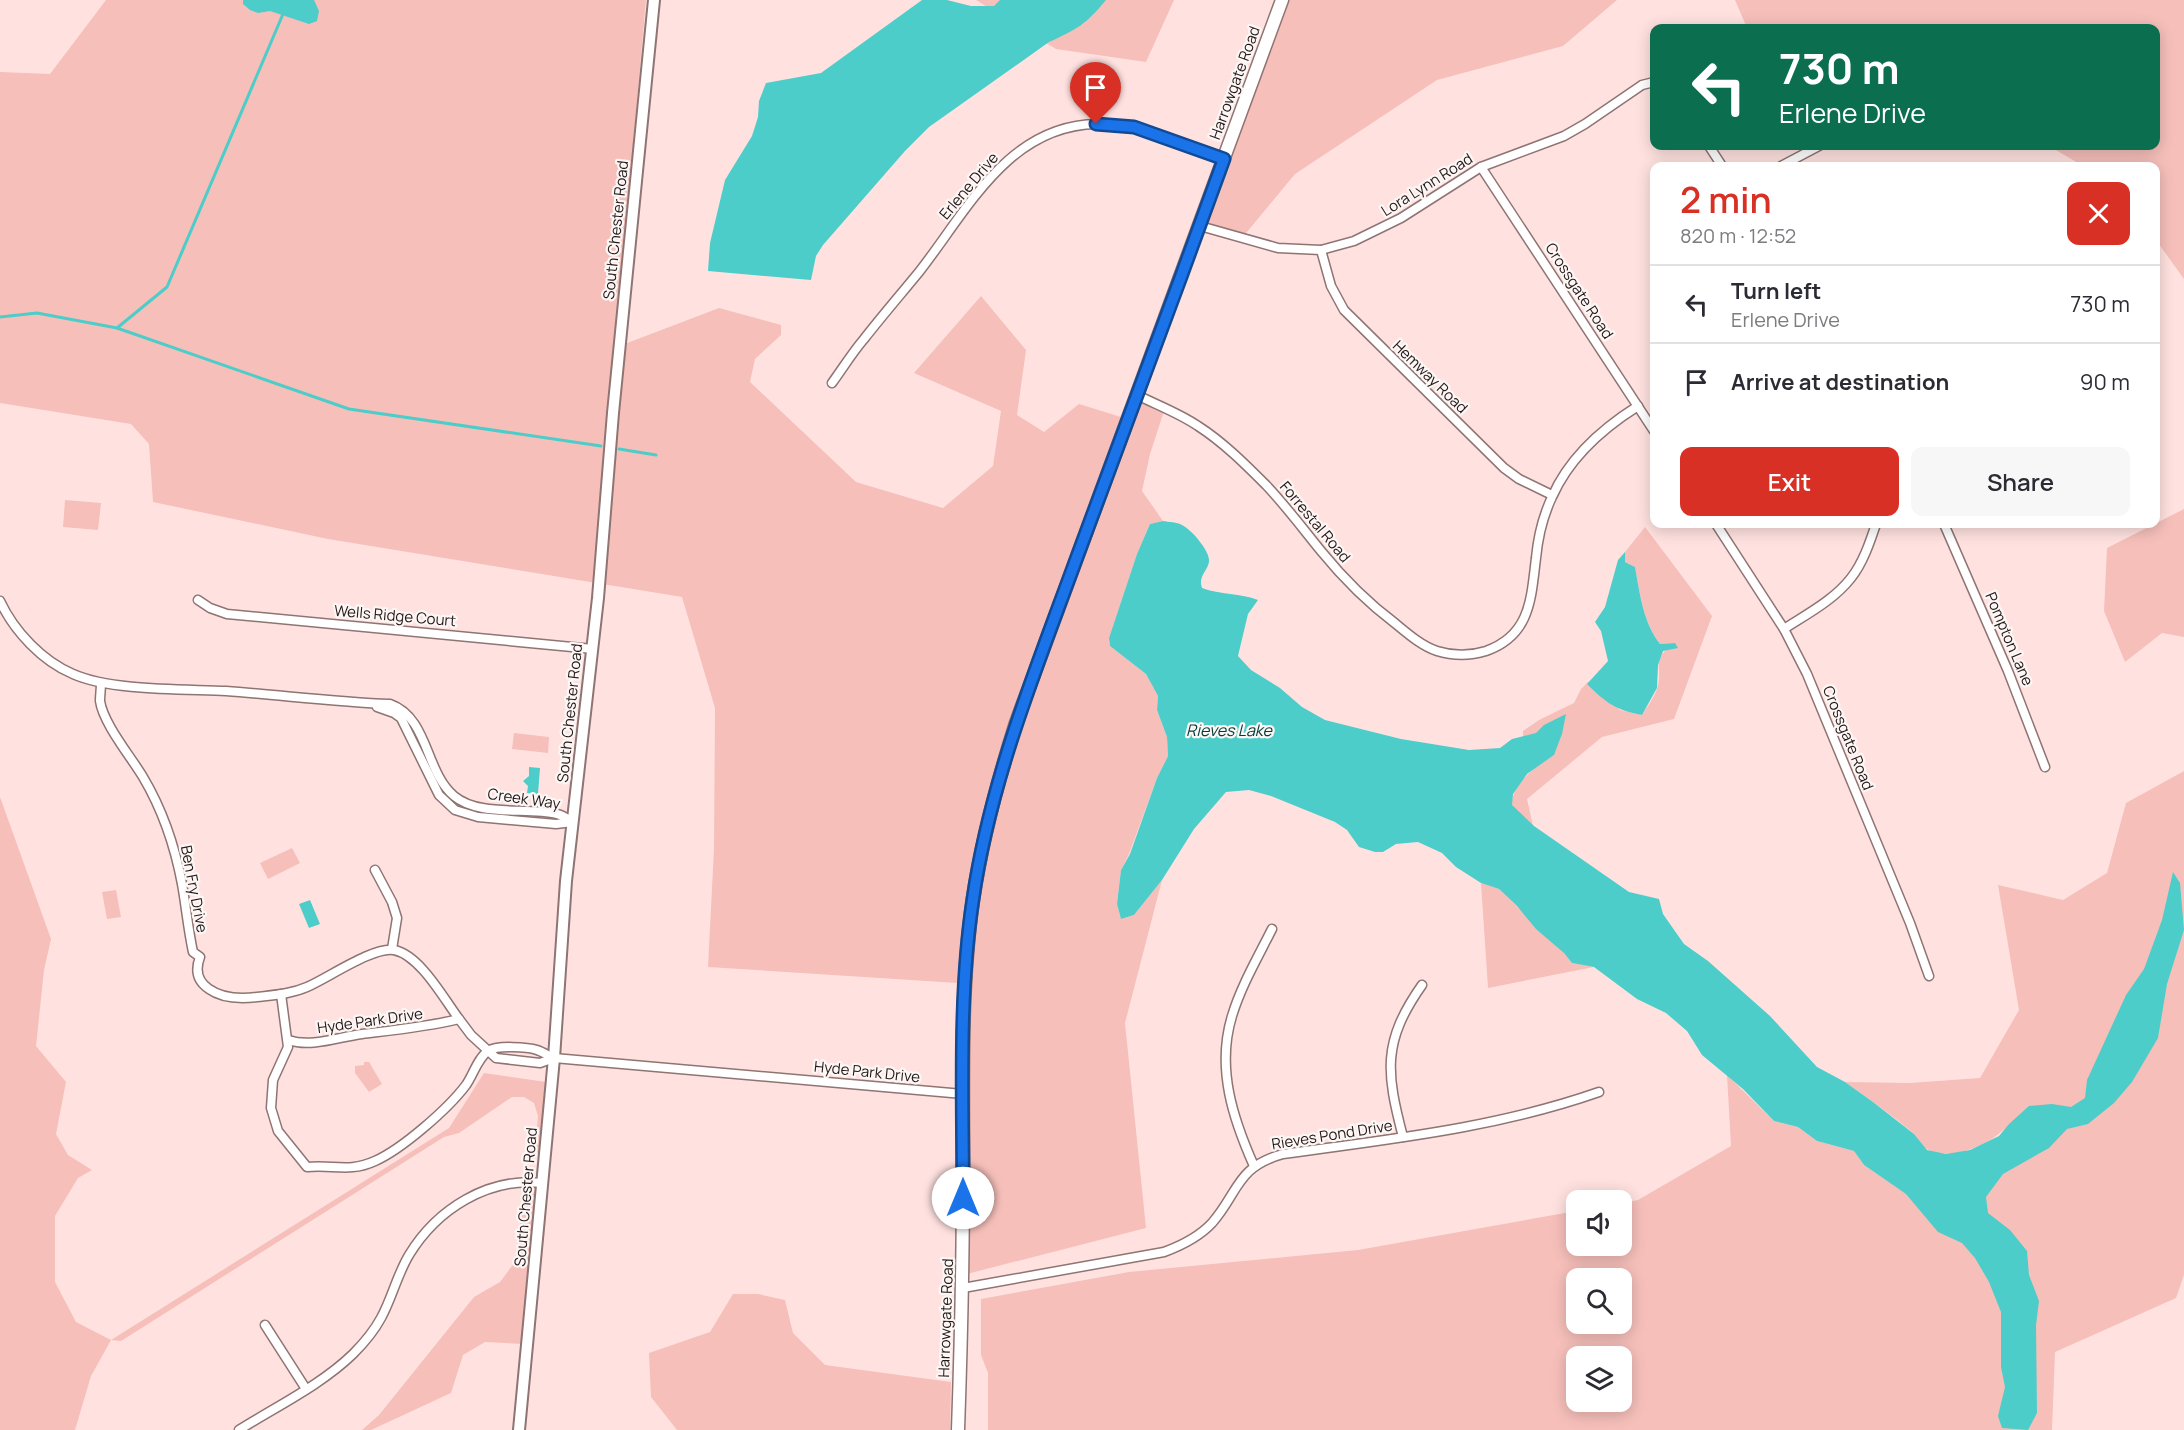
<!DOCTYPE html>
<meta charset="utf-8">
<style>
body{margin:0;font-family:Manrope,sans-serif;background:#f7f7f7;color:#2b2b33;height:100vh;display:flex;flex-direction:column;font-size:22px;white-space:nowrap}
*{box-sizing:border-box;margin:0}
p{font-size:20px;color:#7c7c81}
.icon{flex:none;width:33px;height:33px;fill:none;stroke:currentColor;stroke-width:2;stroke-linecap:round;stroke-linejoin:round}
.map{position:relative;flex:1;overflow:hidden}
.details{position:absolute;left:1650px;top:162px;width:510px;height:366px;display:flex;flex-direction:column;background:#fff;border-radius:12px;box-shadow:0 3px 15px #0003}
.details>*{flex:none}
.top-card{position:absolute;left:1650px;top:24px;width:510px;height:126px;border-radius:12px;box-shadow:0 3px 15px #0003;background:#0b6e4f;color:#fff;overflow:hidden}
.buttons{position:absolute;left:1566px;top:1190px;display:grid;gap:12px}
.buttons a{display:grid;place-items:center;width:66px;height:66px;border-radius:12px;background:#fff;box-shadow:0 3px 15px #0003;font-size:30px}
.pin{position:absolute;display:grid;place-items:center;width:51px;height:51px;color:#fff;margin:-62px -26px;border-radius:50% 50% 50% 0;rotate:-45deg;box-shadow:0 0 6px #0007}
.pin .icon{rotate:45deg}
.me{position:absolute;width:66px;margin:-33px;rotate:0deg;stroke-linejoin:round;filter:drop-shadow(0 0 4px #0008)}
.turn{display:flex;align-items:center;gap:21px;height:126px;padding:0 30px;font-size:27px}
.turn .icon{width:78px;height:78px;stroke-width:2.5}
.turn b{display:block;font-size:42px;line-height:51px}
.round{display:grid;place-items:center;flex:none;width:63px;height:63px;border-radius:12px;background:#f7f7f7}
.head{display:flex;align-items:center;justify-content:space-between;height:102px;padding:0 30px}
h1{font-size:36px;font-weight:600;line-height:45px;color:#d93025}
.cta{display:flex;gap:12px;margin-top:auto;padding:12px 30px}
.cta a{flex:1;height:69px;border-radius:12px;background:#d93025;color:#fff;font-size:24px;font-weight:600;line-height:69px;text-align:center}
.cta a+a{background:#f7f7f7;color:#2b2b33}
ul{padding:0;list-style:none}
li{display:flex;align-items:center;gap:18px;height:78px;padding:0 30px;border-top:2px solid #e1e1e2}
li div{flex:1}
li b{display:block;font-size:22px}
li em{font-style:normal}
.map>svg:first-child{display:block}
</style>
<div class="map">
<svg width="2184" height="1430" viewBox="0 0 2184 1430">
<rect width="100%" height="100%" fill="#ffe2e0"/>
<g fill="#f6bfba" fill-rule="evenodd">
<polygon points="106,0 646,0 607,439 622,345 719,308 781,325 781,335 755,359 750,382 856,482 943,508 993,466 1001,411 914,373 981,296 1026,350 1017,415 1044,432 1079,404 1121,417 1021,687 975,853 961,943 958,983 708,967 714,849 715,708 682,597 328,539 153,502 149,444 131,424 0,403 0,72 50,74"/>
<polygon points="976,0 1174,0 1146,62 1056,49"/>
<polygon points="1282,0 1617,0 1563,46 1437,80 1295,174 1242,238 1200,226"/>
<polygon points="1735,0 2184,0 2184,279 2156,240 2156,166 2083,166 2049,146 2156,146 2156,28 1747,28"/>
<polygon points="1137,395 1165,408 1150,454 1142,491 1163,521 1150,524 1137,554 1109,638 1110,646 1146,674 1158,696 1157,710 1167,737 1168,756 1157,778 1129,854 1121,870 1117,904 1121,919 1134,915 1162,880 1125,1023 1146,1228 963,1275 967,952 1003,765"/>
<polygon points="65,500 101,503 98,530 63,527"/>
<polygon points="2184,509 2184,637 2162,633 2125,662 2104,611 2107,548"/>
<path d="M1645,527L1712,616L1674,719L1602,737L1527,799L1533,826L1511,805C1514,780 1535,768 1554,755L1523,742V731L1539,720L1574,703L1581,689L1588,682L1597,684L1620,710L1642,715C1647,707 1654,698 1657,689C1664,667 1649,660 1675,643L1660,644C1643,621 1640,594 1635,567L1625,562V552Z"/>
<polygon points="514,733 549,737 548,753 512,749"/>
<path d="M2184,771V1275L2176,1298L2055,1352L2052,1430H988V1373L981,1355V1299L1129,1272L1358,1250L1576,1211V1245H1622V1203L1638,1200L1731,1146L1727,1075L1774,1121L1798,1127L1817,1141L1854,1151L1864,1165L1905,1193H1961L2006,1127C1992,1144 1948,1163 1927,1149C1921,1146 1917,1137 1912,1132C1890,1114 1868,1098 1845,1082L1910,1083L1980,1078L2019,1010L1998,885L2063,900L2107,873L2126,803ZM1576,1278H1622V1323H1576ZM1576,1356H1622V1401H1576Z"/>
<polygon points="0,797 51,939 44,970 36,1046 66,1082 56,1134 68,1155 92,1170 78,1178 55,1216 55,1282 76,1322 111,1340 449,1128 484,1073 546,1082 540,1153 536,1152 535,1148 538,1116 534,1103 524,1097 512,1097 459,1133 444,1137 121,1341 111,1340 91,1376 75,1430 0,1430"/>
<polygon points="292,848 300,863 268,879 260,863"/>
<polygon points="1481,883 1499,889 1564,953 1572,963 1594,967 1488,988"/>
<polygon points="116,890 121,917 107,919 102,892"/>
<polygon points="364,1062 369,1062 382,1084 369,1092 355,1073 355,1066 364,1065"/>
<polygon points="538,1177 523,1344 485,1342 463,1355 451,1393 371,1430 362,1430 379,1415 474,1297 500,1282 515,1262 522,1210 533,1180"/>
<polygon points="733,1294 758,1294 785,1300 793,1333 825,1365 951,1382 950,1430 677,1430 651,1397 649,1353 710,1332"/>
</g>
<g fill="#4dcdc9">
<polygon points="243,0 314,0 319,11 317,21 309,24 270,11 258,13 250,10 243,4"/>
<path d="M922,0H947L971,6H994L1000,0H1106C1086,24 1078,29 1049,42L929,127L905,151L823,245L816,256L811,280L708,271L710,243L725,180L752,136L758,117L759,101L766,83L821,73Z"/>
<path d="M1163,521C1169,522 1177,522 1182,525C1191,529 1211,552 1209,562C1207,572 1198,576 1202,588C1220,595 1241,593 1258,600L1248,614L1238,656L1251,670L1280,688L1302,707L1325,720L1401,739L1469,750L1500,748L1512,739L1536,733L1544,725L1566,714L1562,734L1554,755L1527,774L1513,794L1512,805L1534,826L1629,892L1659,899L1663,914L1684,944L1708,961L1770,1016L1817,1067L1845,1082L1873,1102L1914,1134L1927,1150L1946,1154L1970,1150L1999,1136L2009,1124L2029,1106L2052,1104L2071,1107L2085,1098L2087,1080L2126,995L2144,969L2162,920L2173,872L2180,883L2184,930L2167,984L2158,1038L2132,1082L2114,1103L2088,1124L2067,1129L2049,1148L2003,1174L1986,1197L1988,1213L2010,1230L2027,1251L2029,1275L2039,1301L2036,1325L2037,1413L2028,1430L2002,1428L1998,1416L2005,1387L2001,1367V1312L1989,1282L1975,1258L1962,1243L1938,1232L1906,1194L1864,1165L1854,1151L1817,1141L1798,1127L1774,1121L1743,1089L1702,1055L1687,1031L1666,1013L1637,999L1594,967L1572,963L1564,953L1536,929L1517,906L1499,889L1481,883L1456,867L1442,853L1418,842L1396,844L1383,852H1375L1359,847L1347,830L1335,822L1271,796L1249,790L1226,792L1194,829L1162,880L1134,915L1121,919L1117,904L1121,870L1130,854L1157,778L1168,756L1167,737L1157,710L1158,696L1146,674L1110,646L1109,638L1137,554L1150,524Z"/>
<path d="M1625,552V562L1635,567C1640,594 1643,622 1660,644L1675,643L1678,648L1663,651L1658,665L1657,688L1642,715C1616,710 1606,703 1587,684L1608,661L1601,631L1595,622L1605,607L1618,560Z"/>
<polygon points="529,767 540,768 538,794 527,793 528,786 523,781 529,776"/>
<polygon points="310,900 320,924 309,928 299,904"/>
</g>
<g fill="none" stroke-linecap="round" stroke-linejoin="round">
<g stroke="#4dcdc9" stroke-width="3">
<polyline points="0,317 37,313 117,328 349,409 601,446"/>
<polyline points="117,328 167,287 283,14"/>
<polyline points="619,449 656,455"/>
</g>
<g stroke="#8e7472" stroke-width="11">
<g id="minor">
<polyline points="1709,146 1722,166"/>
<polyline points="1781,166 1819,146"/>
<polyline points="1481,167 1654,431"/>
<polyline points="1200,226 1278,248 1321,250 1354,241 1401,218 1481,167 1564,136 1585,124 1642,85 1654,82"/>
<polyline points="1321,250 1331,286 1344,310 1504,468 1519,479 1552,495"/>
<path d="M832,383C843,368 852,353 864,339C882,316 901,294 919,272C967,211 1008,125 1097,124C1141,123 1183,144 1224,159"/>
<path d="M1137,395C1157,405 1179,413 1198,426C1223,442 1245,464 1266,485C1286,506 1303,529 1321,551C1343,578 1368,603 1396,624C1408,634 1422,646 1437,651C1453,656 1470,656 1486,651C1531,635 1531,598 1536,558C1538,537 1543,516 1552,497C1569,458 1603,428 1638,406"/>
<polyline points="1716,524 1784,629 1807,674 1910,923 1929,976"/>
<polyline points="1944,524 2008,671 2045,767"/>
<polyline points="198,600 210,608 227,614 593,649"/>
<path d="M0,601C14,631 42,661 73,674C111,691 183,689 226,691C281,695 336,702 390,704C429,718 425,772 454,796C479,817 526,807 557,814C562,815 568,819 573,822"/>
<path d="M1784,629C1807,614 1834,600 1851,578C1863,563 1870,542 1876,524"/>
<path d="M101,683C101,689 100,695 100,701C103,723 131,757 143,777C162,809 175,847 182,884C186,906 188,929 193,952L200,957C195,970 197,981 209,989C223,999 241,999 257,997C274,995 291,994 307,987C328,978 374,946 394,950C420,955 444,999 459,1019"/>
<polyline points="377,707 394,713 401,718 439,795 455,810 478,817 556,824 573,822"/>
<polyline points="375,870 392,902 397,918 392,949"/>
<path d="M281,994L288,1047L273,1080L271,1108L278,1131L307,1167C332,1164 349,1173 375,1161C402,1149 448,1109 466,1085C473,1075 478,1058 488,1051C496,1045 528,1047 537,1050C543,1052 549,1056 554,1058L963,1094"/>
<path d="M288,1040C312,1048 338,1037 362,1034C395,1030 426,1027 459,1019L471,1035L496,1058L540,1063L554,1058"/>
<path d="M1403,1137C1386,1072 1382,1042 1422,985"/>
<path d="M1254,1166C1233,1119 1216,1068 1232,1016C1241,986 1258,957 1272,929"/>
<path d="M963,1288L1164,1252C1183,1245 1199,1237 1212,1223C1239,1192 1236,1167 1283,1154C1391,1139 1496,1128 1599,1092"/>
<polyline points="265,1325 306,1389"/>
<path d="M239,1430C277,1406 321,1385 353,1354C363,1344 374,1331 381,1318C392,1298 397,1275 409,1255C437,1209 488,1177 542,1183"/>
</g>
</g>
<g stroke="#8e7472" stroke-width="14">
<polyline id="tertiary" points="519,1430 554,1058 566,881 598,598 613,413 654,0"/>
</g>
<g stroke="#8e7472" stroke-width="15">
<path id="secondary" d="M958,1430C961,1344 963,1258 963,1171C963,1081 960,989 973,899C982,839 998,780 1016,723L1282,0"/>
</g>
<use href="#minor" stroke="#fff" stroke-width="8"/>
<use href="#tertiary" stroke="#fff" stroke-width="10"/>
<use href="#secondary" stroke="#fff" stroke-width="12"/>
</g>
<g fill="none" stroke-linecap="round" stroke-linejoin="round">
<g stroke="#114b97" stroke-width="15">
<path id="route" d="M963,1198C963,1099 958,997 973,899C990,781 1036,669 1077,557C1126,424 1176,292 1224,159L1134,127L1096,124"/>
</g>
<use href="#route" stroke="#1a73e8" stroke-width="10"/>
</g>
<g text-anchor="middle" stroke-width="4.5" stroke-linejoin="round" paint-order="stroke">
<g font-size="15" fill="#211716" stroke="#fcf6f5">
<text transform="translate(1235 83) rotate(-70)" y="5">Harrowgate Road</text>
<text transform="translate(1427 185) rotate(-32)" y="5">Lora Lynn Road</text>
<text transform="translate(969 186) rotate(-50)" y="5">Erlene Drive</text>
<text transform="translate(616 230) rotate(-84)" y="5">South Chester Road</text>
<text transform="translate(1579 291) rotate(57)" y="5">Crossgate Road</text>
<text transform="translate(1430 377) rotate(44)" y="5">Hemway Road</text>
<text transform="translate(1315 522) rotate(50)" y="5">Forrestal Road</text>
<text transform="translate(395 616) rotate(5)" y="5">Wells Ridge Court</text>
<text transform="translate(2009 639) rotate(67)" y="5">Pompton Lane</text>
<text transform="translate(570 713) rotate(-84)" y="5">South Chester Road</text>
<text transform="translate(1848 738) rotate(68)" y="5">Crossgate Road</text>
<text transform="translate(524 799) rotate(8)" y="5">Creek Way</text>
<text transform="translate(194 889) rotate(79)" y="5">Ben Fry Drive</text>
<text transform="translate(370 1021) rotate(-8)" y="5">Hyde Park Drive</text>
<text transform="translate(867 1072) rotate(6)" y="5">Hyde Park Drive</text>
<text transform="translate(1332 1135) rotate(-9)" y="5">Rieves Pond Drive</text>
<text transform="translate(526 1197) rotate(-85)" y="5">South Chester Road</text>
<text transform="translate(946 1318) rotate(-88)" y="5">Harrowgate Road</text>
</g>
<g font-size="16" font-style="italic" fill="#003c3a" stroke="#fcf6f5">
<text x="1229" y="736">Rieves Lake</text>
</g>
</g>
</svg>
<div class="buttons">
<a><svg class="icon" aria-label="sound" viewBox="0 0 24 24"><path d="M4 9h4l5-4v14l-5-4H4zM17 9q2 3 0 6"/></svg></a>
<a><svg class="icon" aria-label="search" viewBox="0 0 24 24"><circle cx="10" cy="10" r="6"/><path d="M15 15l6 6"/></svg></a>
<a><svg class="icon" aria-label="layers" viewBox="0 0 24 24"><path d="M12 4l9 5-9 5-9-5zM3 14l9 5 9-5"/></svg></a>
</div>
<div class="pin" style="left:1096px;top:124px;background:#d93025"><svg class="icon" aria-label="arrive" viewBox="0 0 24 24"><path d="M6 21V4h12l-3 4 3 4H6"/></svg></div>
<svg class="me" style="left:963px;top:1198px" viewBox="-20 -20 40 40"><circle r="19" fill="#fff"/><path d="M0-13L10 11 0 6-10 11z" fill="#1a73e8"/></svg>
<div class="top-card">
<div class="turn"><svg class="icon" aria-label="left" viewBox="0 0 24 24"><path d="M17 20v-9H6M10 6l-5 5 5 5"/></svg><div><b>730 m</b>Erlene Drive</div></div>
</div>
<section class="details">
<div class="head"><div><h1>2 min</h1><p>820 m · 12:52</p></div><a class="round" style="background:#d93025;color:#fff"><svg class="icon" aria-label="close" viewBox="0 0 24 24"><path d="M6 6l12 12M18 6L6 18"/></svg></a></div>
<ul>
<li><svg class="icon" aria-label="left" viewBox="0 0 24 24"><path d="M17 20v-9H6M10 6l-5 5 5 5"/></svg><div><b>Turn left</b><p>Erlene Drive</p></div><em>730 m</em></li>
<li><svg class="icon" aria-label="arrive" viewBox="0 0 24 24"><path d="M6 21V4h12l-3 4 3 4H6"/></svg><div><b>Arrive at destination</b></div><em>90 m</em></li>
</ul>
<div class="cta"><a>Exit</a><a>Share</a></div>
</section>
</div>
